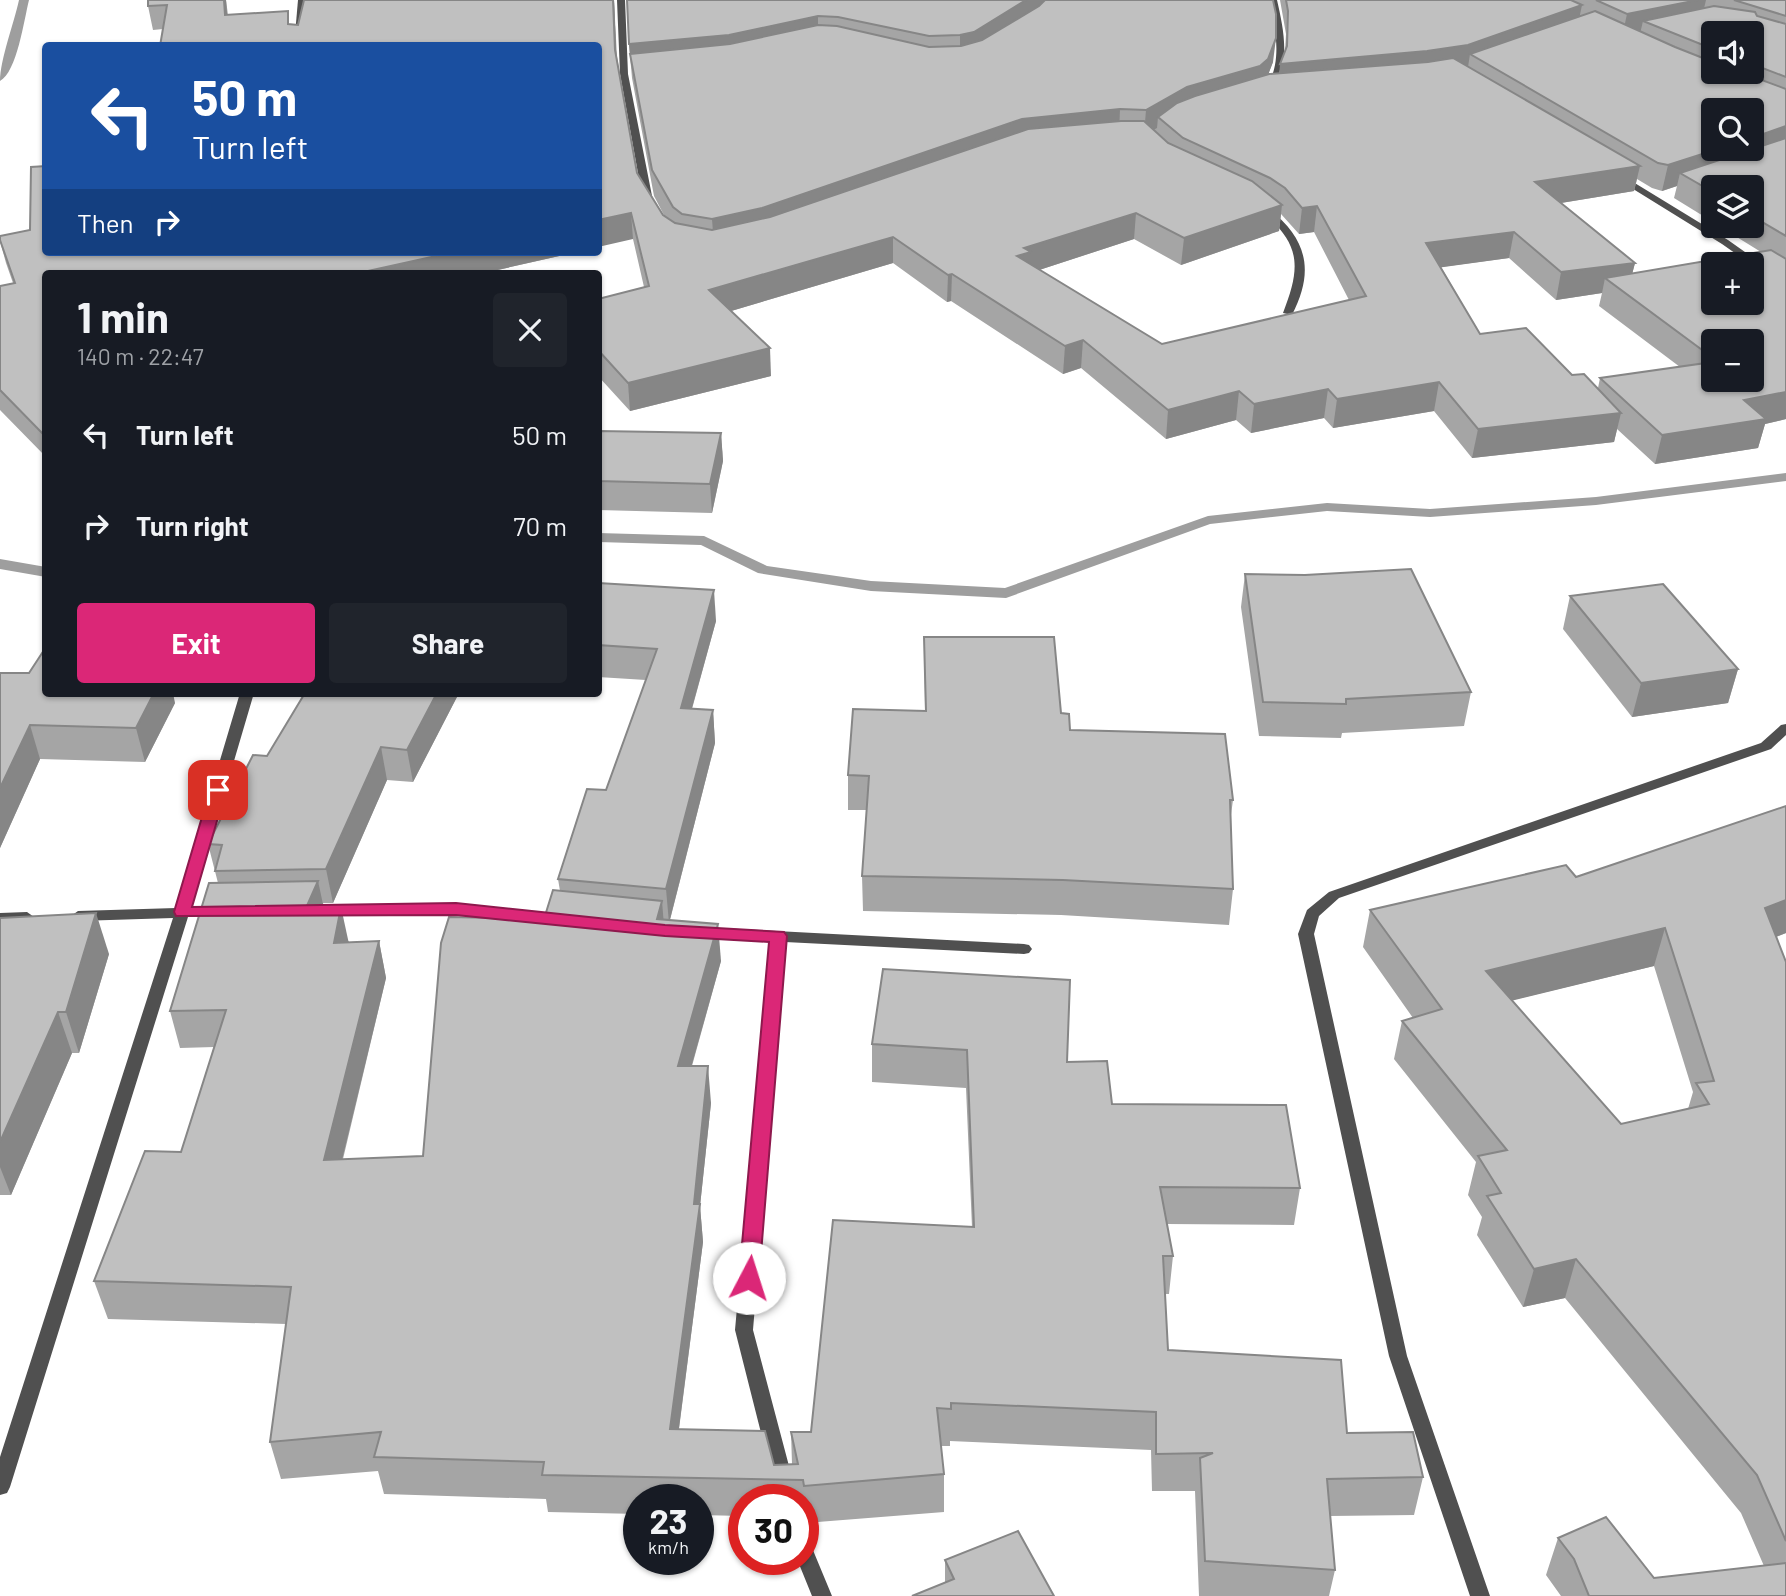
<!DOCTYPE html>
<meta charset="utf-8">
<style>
body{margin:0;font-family:Barlow,sans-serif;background:#20242c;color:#f1f3f6;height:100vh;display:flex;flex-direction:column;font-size:26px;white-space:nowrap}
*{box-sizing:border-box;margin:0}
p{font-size:23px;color:#9ea1a6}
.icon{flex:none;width:38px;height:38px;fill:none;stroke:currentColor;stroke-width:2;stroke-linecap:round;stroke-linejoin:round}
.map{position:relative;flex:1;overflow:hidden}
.details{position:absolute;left:42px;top:270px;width:560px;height:427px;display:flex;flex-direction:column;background:#171b24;border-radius:7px;box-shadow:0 2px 5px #0004}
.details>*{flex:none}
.hud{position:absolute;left:42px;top:42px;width:560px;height:214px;border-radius:7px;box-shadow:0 2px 5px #0004;background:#1a4fa0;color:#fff;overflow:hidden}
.controls{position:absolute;left:1701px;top:21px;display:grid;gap:14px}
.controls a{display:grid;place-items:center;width:63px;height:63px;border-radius:7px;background:#171b24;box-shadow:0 2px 5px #0004;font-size:35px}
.speed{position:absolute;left:623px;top:1484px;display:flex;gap:14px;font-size:35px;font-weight:700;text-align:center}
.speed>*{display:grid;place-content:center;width:91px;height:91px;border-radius:50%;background:#171b24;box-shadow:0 2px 5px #0004;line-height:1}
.speed small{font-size:18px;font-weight:400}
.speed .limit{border:10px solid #d22;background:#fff;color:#111}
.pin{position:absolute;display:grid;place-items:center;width:60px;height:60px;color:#fff;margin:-30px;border-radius:14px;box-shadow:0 4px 10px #0006}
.me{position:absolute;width:77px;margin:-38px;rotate:5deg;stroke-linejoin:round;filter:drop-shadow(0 0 5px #0008)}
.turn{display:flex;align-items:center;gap:24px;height:147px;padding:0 35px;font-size:32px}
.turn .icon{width:91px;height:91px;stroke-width:2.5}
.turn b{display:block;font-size:49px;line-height:60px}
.then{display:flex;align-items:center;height:66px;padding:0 35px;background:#0003;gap:14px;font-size:26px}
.round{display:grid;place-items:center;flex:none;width:74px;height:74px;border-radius:7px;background:#20242c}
.head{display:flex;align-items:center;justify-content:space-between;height:119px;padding:0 35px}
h1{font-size:42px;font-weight:700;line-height:52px}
.button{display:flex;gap:14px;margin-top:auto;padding:14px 35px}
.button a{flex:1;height:80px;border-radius:7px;background:#db2777;color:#fff;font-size:28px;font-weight:700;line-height:80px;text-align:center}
.button a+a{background:#20242c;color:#f1f3f6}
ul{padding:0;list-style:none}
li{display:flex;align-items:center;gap:21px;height:91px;padding:0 35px}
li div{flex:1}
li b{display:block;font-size:26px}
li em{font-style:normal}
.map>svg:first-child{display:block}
</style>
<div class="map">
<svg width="1786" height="1596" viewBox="0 0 1786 1596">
<rect width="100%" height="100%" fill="#fff"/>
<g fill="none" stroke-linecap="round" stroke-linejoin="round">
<g fill="#9e9e9e" fill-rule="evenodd">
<path d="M19,0H29C24,20 17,72 0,81C0,60 14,23 19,0Z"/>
<polygon points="1786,473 1786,481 1596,505 1430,517 1327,511 1210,524 1006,598 871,591 758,573 701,545 598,542 598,533 704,536 767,566 871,581 1005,588 1208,516 1327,503 1430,509 1596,497"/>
<polygon points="0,559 46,567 46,577 0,569"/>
</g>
<g fill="#505050" fill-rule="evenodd">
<polygon points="298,0 306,0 302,46 294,46"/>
<polygon points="617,0 625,0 628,74 653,201 648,204 643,201 620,74"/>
<path d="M1269,0H1277C1284,31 1291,63 1272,92L1269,93L1265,90C1283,63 1276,30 1269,0Z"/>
<polygon points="1620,174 1728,240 1786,281 1786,289 1722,244 1617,179 1615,177"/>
<path d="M1262,208H1268C1307,239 1315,270 1292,315L1283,313C1301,267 1301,244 1262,212Z"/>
<polygon points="240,693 254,693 191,907 219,906 226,911 219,916 188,917 10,1487 7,1493 0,1495 0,1457 173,918 78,921 71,916 78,911 176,908"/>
<polygon points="1786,724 1786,735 1771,749 1339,898 1319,916 1314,934 1407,1356 1490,1596 1470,1596 1389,1356 1298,934 1307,910 1329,892 1761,743 1781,725"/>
<polygon points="455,904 561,915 568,920 561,925 455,914 323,915 316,910 323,905"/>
<polygon points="27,912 34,917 32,921 0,923 0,913"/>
<polygon points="700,927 1024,944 1029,945 1032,949 1029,953 1024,954 785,942 753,1330 798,1500 778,1500 735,1330 770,941 695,936 692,932"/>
<polygon points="803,1540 810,1543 832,1596 812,1596 797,1559 803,1559"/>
</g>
</g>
<g fill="#a5a5a5" fill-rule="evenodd">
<path d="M148,0H226L228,15L298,25L304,0H614L617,57L637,173L663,215L665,217L654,196L632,78L629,44L627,0H1273V62L1268,74L1279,73L1285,51L1286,34L1280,0H1786V419L1765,424L1758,448L1655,464L1617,429L1614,442L1472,458L1434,411L1333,428L1324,418L1251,433L1236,420L1166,439L1081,368L1063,374L951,301L947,302L893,263L731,311L771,376L630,411L598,376V299L644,287L633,239L163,29L153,30L148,6ZM1713,33H1752V72H1713ZM1637,179L1652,188L1662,191L1677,186L1674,198L1713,222V187H1752V226H1719L1761,252L1632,274L1635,263L1561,203L1634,191ZM1281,214L1299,234L1314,232L1349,300L1162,344L1039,270L1134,239L1181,265L1279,231ZM1509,258L1556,300L1602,293L1599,306L1680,367L1600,378L1598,388L1572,375L1480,334L1441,267ZM1713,341L1752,380H1713Z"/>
<polygon points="30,230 46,252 577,252 484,273 46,273 46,457 0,410 0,286 13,283 6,263 0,241"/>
<polygon points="598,431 721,433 723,461 712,513 598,510"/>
<polygon points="1245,574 1305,575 1471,692 1464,726 1342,733 1341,738 1259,736 1241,607"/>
<polygon points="598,583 716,621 692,709 713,710 715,743 670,920 721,961 692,1066 711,1103 700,1206 703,1242 679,1429 774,1465 792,1464 791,1432 811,1432 972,1227 966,1088 872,1082 872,1044 883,969 1067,1062 1112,1104 1300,1188 1294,1225 1167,1224 1173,1256 1169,1294 1165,1294 1168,1350 1347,1433 1423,1477 1414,1515 1330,1516 1335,1570 1329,1596 1199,1596 1195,1491 1152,1491 1151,1450 950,1441 950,1446 941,1446 944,1474 944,1512 805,1523 805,1518 803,1518 803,1500 744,1500 744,1516 698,1515 698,1500 639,1500 639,1514 548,1512 546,1499 384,1494 378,1471 281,1479 270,1442 286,1324 108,1319 94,1281 181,1152 214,1047 180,1048 170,1011 218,883 208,844 267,756 459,693 413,782 387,780 333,903 323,903 324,907 349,942 379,941 386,978 343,1159 423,1156 544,919 560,891 558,879 606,790 646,680 598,677"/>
<polygon points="1570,596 1738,669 1728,703 1632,717 1563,629"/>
<polygon points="924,637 1061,713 1070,730 1233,800 1230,822 1233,889 1229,925 1061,915 863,911 862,876 867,810 848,810 848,775 925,711"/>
<polygon points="0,673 175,703 145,762 40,759 0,848"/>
<path d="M1786,806V933L1776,937L1786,962V1596H1561L1546,1575L1558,1538L1654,1578L1764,1566L1741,1513L1565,1298L1523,1307L1477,1235L1482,1217L1468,1195L1476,1162L1394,1059L1402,1021L1413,1018L1363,947L1370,910L1576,877ZM1654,966L1693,1092L1688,1109L1621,1124L1512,1000Z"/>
<polygon points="0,918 109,954 79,1053 72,1053 11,1195 0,1195"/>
<polygon points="945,1560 1054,1596 945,1583"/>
</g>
<g fill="#868686">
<polygon points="224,0 226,0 229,38 225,15"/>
<polygon points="613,0 614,0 617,74 615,50"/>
<polygon points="1026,0 1049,0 960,58 960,35"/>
<polygon points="1698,0 1706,0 1701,21 1643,21 1640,34 1622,37 1627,14"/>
<polygon points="1582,5 1577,29 1470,54 1468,67 1278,88 1280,64"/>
<polygon points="818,16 818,39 630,54 631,68 629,44"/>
<polygon points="1276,38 1273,62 1265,83 1158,117 1157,128 1144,135 1146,110"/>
<polygon points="1120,109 1119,134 714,245 712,219 1022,119"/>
<polygon points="1786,126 1786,146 1680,173 1677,186 1662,191 1668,165 1718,149 1752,149 1752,138"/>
<polygon points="1640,166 1634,191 1530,208 1535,182"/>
<polygon points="1282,205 1279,231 1181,265 1184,238"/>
<polygon points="1317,206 1314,232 1299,234 1302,208"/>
<polygon points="631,213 633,239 598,247 598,220"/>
<polygon points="1136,213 1134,239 1030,273 1017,256 1024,248"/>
<polygon points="1514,232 1509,258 1422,270 1426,243"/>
<polygon points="893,237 893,263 711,317 709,290"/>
<polygon points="454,252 577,252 484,273 359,273"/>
<polygon points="1635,263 1628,290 1605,278 1602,293 1556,300 1561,272"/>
<polygon points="952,274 951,301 947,302 948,275"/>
<polygon points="1083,340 1081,368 1063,374 1065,346"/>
<polygon points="770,348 771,376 630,411 628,383"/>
<polygon points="1439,382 1434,411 1333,428 1337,399"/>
<polygon points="1328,389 1324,418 1251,433 1254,404"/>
<polygon points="1239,391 1236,420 1166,439 1168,410"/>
<polygon points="1786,392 1786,419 1765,424 1758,448 1655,464 1662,435 1744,400"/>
<polygon points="1621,413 1614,442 1472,458 1478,429"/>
<polygon points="721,433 723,461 712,513 710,484"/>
<polygon points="714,590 716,621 683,740 681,708"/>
<polygon points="1738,669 1728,703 1632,717 1641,683"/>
<polygon points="154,693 173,693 175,703 145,762 136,728"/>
<polygon points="437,693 459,693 413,782 407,750"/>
<polygon points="713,710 715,743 669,923 666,889"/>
<polygon points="30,725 40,759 0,848 0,788"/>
<polygon points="381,747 387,780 333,903 326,869"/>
<polygon points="318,881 326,918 306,908"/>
<polygon points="1786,900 1786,933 1753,945 1765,908"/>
<polygon points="662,901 665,938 657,919"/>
<polygon points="341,907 349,944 334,943"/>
<polygon points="96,913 109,954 79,1053 66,1012"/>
<polygon points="718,924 721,961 681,1103 678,1066"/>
<polygon points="1665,928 1654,966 1478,1009 1486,971"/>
<polygon points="379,941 386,978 333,1197 324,1160"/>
<polygon points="58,1012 72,1053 11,1195 0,1167 0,1142"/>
<polygon points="708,1066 711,1103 700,1206 703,1242 674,1466 670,1429"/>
<polygon points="1576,1259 1565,1298 1523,1307 1534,1269"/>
</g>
<g fill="#c0c0c0" stroke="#868686" stroke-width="2" fill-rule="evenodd">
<polygon points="148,0 224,0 225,15 288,11 288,24 298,25 304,0 613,0 615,50 637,173 663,215 675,223 712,230 770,217 1028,129 1121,121 1144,121 1168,143 1252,181 1282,205 1184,238 1136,213 1024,248 1031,252 1017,256 1162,344 1366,296 1317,206 1302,208 1285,188 1270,178 1183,138 1158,117 1177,103 1195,96 1269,74 1428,62 1453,58 1640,166 1535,182 1635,263 1561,272 1514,232 1426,243 1480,334 1526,328 1572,375 1584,374 1621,413 1478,429 1439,382 1337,399 1328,389 1254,404 1239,391 1168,410 1083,340 1065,346 952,274 948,275 893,237 709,290 770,348 628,383 598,350 598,299 649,286 631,213 598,220 598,46 160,46 167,5 148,6"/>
<polygon points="627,0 1026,0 974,32 960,35 929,36 838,17 818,16 729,35 629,44"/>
<polygon points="1045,0 1273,0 1276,14 1276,38 1268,59 1260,66 1187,87 1146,110 1120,109 1022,119 762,208 712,219 682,214 673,207 652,170 630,54 730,44 818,25 837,26 929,47 961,46 982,40 1039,6"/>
<polygon points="1286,0 1571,0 1582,5 1468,45 1427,51 1280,64 1287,46 1288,11"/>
<polygon points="1596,0 1698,0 1627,14"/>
<polygon points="1734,0 1786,0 1786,16"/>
<polygon points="1714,6 1755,12 1757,16 1786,24 1786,77 1752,64 1752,33 1713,33 1713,49 1643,21"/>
<polygon points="1595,11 1675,47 1713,62 1713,72 1740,72 1786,89 1786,126 1752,138 1752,110 1713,110 1713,149 1718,149 1668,165 1658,163 1470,54"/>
<polygon points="1786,138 1786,236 1752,216 1752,187 1713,187 1713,192 1680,173"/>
<polygon points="46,166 46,252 454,252 359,273 46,273 46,434 44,435 0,390 0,286 15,283 0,240 0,236 30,230 31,167"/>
<path d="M1771,250L1786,259V392L1744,400L1766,419L1662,435L1600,378L1713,362V380H1752V341H1713V358L1605,278ZM1713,264H1752V303H1713Z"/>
<polygon points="598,431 721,433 710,484 598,481"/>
<polygon points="1411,569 1471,692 1346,699 1346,704 1263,702 1245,574 1305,575"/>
<polygon points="598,583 714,590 681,708 713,710 666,889 558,879 587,789 606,790 657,649 598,645"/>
<polygon points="1663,584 1738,669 1641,683 1570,596"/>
<polygon points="924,637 1054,637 1061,713 1069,714 1070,730 1225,734 1233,800 1230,800 1233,889 1063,880 862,876 869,776 848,775 853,709 926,711"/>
<polygon points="46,647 46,693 154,693 136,728 30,725 0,788 0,673 29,673"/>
<polygon points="305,693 437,693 407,750 381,747 326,869 215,871 222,845 208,844 253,755 267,756"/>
<path d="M1786,806V900L1765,908L1786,962V1541L1757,1475L1576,1259L1534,1269L1487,1196L1501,1193L1478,1156L1507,1150L1402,1021L1442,1009L1370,910L1566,865L1576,877ZM1665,928L1714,1081L1696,1083L1709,1104L1621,1124L1486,971Z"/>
<polygon points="318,881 306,908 341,907 334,943 379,941 324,1160 423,1156 441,943 449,917 544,919 553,890 662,901 657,919 718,924 678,1066 708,1066 694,1204 700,1204 670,1429 765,1431 774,1465 798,1464 791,1432 811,1432 833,1220 974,1227 967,1050 872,1044 883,969 1070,980 1067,1062 1107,1061 1112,1104 1286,1105 1300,1188 1160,1187 1173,1256 1163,1256 1168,1350 1341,1360 1347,1433 1413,1432 1423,1477 1327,1479 1335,1570 1205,1561 1200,1458 1213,1453 1156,1454 1156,1412 951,1403 951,1409 937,1408 944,1474 804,1486 803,1480 542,1475 544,1462 374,1457 381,1432 270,1442 291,1287 94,1281 145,1151 181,1152 226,1010 170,1011 209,883"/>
<polygon points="96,913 66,1012 58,1012 0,1142 0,918"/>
<polygon points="1606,1517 1654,1578 1786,1563 1786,1596 1589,1596 1574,1559 1558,1538"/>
<polygon points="1018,1531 1054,1596 912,1596 954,1579 945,1560"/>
</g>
<polygon fill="#db2777" stroke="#8e194d" stroke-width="2" points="218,786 226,790 192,907 456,903 665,925 784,932 787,936 759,1278 756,1283 749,1286 742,1283 739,1278 769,942 665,936 456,915 176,916 174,912 210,790"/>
</svg>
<div class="controls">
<a><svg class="icon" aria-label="sound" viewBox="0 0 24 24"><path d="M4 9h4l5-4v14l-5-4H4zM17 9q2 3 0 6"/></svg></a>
<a><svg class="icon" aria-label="search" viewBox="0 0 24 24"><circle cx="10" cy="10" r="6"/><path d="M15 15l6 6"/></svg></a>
<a><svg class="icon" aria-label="layers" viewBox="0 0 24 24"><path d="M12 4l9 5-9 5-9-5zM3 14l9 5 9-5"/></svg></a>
<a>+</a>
<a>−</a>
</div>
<div class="speed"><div>23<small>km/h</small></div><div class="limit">30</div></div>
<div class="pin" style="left:218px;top:790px;background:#d93025"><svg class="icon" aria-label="arrive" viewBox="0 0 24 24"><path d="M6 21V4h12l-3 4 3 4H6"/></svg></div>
<svg class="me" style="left:749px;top:1278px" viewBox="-20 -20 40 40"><circle r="19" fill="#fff"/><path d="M0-13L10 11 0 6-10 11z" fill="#db2777"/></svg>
<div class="hud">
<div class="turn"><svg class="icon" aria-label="left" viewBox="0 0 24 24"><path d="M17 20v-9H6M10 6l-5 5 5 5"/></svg><div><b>50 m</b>Turn left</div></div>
<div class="then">Then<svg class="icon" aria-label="right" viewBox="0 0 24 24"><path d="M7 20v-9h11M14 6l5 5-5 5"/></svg></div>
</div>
<section class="details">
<div class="head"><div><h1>1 min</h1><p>140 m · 22:47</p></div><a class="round"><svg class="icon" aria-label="close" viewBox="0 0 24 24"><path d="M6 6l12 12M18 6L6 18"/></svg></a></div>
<ul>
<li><svg class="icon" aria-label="left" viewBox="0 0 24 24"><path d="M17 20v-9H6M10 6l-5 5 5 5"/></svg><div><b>Turn left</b></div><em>50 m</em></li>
<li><svg class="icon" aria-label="right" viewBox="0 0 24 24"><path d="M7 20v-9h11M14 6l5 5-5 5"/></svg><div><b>Turn right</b></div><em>70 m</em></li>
</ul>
<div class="button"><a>Exit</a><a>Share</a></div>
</section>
</div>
